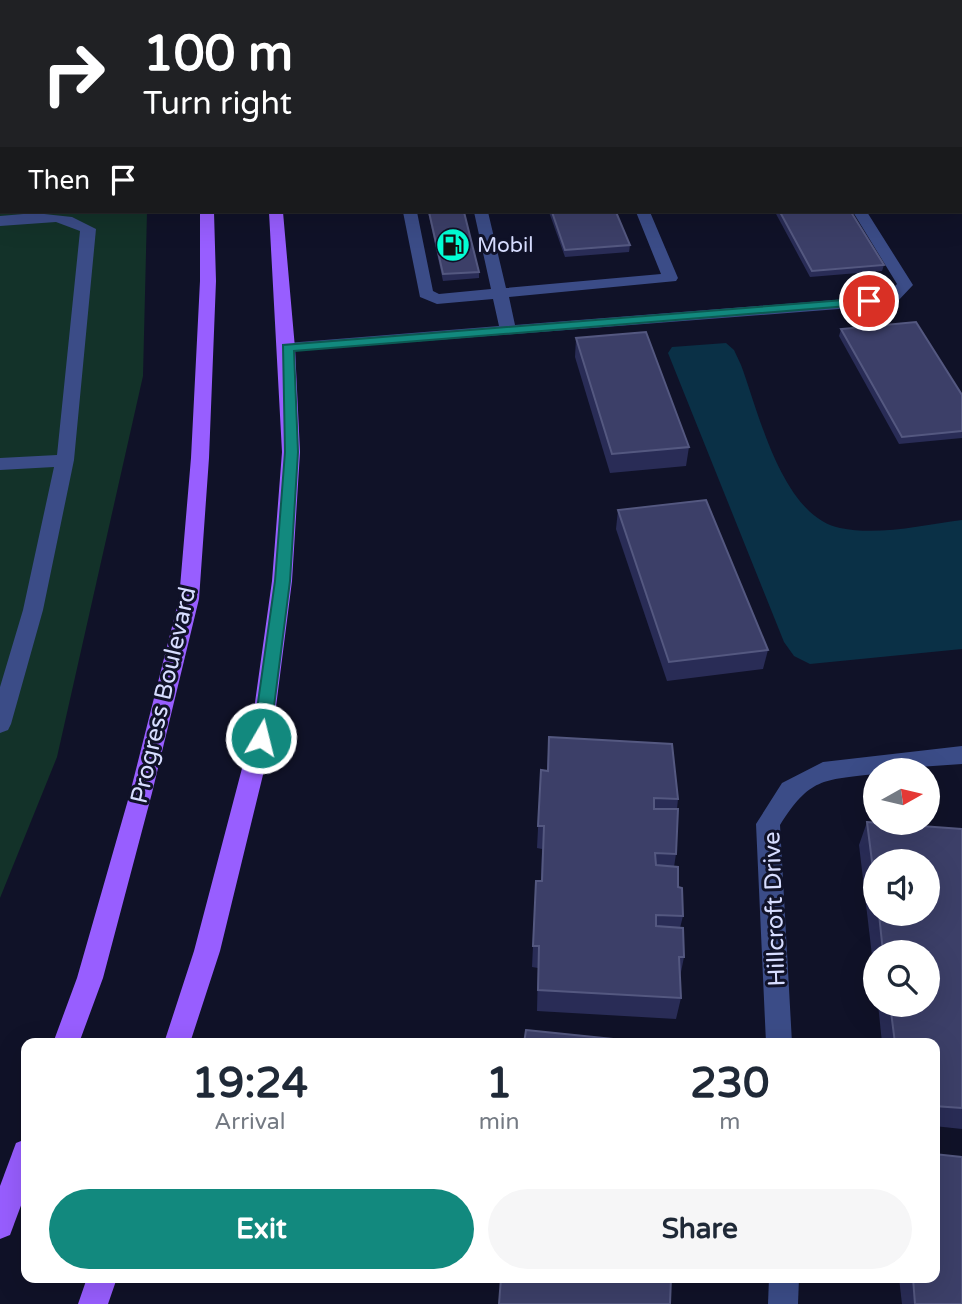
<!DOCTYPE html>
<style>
body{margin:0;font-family:"Varela Round",sans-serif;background:#f6f6f7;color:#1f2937;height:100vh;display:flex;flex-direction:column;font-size:26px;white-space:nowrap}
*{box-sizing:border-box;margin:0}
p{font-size:23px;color:#747a83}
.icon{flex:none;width:38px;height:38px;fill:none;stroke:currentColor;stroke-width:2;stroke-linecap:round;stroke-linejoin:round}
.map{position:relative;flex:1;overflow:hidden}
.drawer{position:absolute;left:21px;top:1038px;width:919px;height:245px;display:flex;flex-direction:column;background:#fff;border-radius:14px;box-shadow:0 7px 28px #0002}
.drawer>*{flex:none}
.guide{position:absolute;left:0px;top:0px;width:962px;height:214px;box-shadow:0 7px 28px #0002;background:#202124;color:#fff;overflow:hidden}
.needle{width:46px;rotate:82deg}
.tools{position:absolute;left:863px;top:758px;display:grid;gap:14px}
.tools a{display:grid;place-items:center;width:77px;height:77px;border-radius:50%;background:#fff;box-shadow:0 7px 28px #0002;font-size:35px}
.pin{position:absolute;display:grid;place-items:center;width:60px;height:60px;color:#fff;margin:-30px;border:4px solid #fff;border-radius:50%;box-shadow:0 2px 7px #0007}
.me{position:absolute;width:77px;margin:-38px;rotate:8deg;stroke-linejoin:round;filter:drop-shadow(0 0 5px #0008)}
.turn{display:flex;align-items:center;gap:24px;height:147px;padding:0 28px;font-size:32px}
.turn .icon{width:91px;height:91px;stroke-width:2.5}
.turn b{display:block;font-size:49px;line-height:60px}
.then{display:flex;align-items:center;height:66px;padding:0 28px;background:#0003;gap:14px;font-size:26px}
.eta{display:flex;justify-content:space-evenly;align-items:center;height:119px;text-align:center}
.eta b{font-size:42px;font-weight:700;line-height:49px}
.action{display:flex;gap:14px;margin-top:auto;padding:14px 28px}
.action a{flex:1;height:80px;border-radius:42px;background:#12897e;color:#fff;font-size:28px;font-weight:700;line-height:80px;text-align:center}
.action a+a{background:#f6f6f7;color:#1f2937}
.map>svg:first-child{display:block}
</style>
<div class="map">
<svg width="962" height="1304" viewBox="0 0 962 1304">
<rect width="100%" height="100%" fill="#101228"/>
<polygon fill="#133229" points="0,184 2,212 147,212 143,376 57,757 0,898"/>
<path fill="#0a3046" d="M726,343L734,350L741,365C759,413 782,516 840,528C879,536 923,525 962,520V649L810,664L794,656L784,642L668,353L672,347Z"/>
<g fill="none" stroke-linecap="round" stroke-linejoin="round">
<g fill="#3b4c87" fill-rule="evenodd">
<rect x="961" y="65" width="1" height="8"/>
<rect x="961" y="95" width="1" height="8"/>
<rect x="0" y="121" width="2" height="8"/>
<rect x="0" y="154" width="2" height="8"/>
<polygon points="403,212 417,212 433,291 439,294 491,289 474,212 488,212 506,288 661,274 636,212 650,212 678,278 676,281 509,297 515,325 885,296 897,284 853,212 867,212 913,285 896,303 890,305 281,352 279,348 281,344 287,343 499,326 493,299 437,304 420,297"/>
<polygon points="35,213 72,217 96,229 74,460 43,610 11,724 8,730 0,733 0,687 23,610 54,467 0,470 0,458 57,455 80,231 56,222 0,226 0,216"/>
<path d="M962,746V764L875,770V774C822,780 810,778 780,825L792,1043H766L756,824L782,783L823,762Z"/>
<polygon points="769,1278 799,1278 798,1304 768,1304"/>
</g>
<g fill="#985eff" fill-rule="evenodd">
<rect x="199" y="0" width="12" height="2"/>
<polygon points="254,0 266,0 267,2 255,2"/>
<polygon points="200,212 214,212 216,281 209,458 199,599 152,793 103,978 79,1043 53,1043 77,978 130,793 179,599 191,458 200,281"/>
<polygon points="269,212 283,212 295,348 300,452 292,581 272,738 220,951 190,1043 164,1043 194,951 250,738 272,581 282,452"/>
<polygon points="26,1139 26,1192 10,1235 0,1239 0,1186 16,1143"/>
<polygon points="87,1278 117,1278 108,1304 78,1304"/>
</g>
</g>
<g fill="#292c56" fill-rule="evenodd">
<polygon points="428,212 464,212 479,272 479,278 443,281"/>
<polygon points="549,212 616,212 630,245 629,252 565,257"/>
<polygon points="775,212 851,212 884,265 882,271 810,277"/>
<polygon points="841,329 962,395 962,438 899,444 839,336"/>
<polygon points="576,338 689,447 686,466 610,473 575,357"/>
<polygon points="618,510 768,650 763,669 667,681 616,529"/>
<polygon points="549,737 678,799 677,809 676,854 674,867 683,916 680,928 684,957 680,977 681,998 676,1019 537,1011 538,968 532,967 536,881 541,881 542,849 537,848 541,770 547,771"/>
<path d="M867,822L962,829V1129L934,1126V1043H882L878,1004H928V952H875V981L859,845ZM875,861L928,914H875Z"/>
<polygon points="899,1278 934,1278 962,1304 902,1304"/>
</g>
<g fill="#3c3f68" stroke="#545880" stroke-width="2">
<polygon points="429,212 464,212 479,272 443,274"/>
<polygon points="552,212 616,212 630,245 565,250"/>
<polygon points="780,212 851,212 884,265 812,271"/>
<polygon points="916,322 962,395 962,431 902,437 841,329"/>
<polygon points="646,332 689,447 612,454 576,338"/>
<polygon points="706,500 768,650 669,662 618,510"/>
<polygon points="549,737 672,744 678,799 654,798 654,809 678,809 676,854 655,853 656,865 678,867 678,887 682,888 683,916 656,915 656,926 683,928 684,957 679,957 681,998 538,990 539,946 533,946 536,881 542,881 544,826 538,826 541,770 548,771"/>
<polygon points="867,822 962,829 962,1108 934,1106 934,1043 895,1043 890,1004 928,1004 928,952 883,952 879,914 928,914 928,861 875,861 875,885"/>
<polygon points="526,1030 652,1043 524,1043"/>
<polygon points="934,1154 962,1157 962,1304 915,1304 913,1278 934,1278"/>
<polygon points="501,1278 671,1278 670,1304 499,1304"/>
</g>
<polygon fill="#12897e" stroke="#0c5952" stroke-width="2" points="869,298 873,299 873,304 294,351 298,452 290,581 270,738 261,745 255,743 253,738 275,581 285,452 283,345"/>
<defs>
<g id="fuel-disc" transform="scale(1.75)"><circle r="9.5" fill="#03ffd5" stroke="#101228"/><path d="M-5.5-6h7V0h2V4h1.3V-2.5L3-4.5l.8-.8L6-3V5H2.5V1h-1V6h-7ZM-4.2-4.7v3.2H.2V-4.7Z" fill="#111"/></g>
</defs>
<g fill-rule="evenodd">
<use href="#fuel-disc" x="453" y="245"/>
</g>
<g text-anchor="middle" stroke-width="6" stroke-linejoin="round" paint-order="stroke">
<g font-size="21" fill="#d7ddff" stroke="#101228" text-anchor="start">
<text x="477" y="252">Mobil</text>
</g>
<g font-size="24" fill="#d7ddff" stroke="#101228">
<text transform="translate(163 695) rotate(-77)" y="8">Progress Boulevard</text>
<text transform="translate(774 909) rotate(-92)" y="8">Hillcroft Drive</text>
</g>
</g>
</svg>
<div class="tools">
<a><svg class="needle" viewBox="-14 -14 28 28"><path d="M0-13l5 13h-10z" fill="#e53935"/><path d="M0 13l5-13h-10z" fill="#747a83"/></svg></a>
<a><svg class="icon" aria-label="sound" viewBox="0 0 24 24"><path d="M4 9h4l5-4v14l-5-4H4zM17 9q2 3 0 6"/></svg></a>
<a><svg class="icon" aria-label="search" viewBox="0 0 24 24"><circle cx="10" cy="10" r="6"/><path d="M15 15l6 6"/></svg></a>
</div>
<div class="pin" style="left:869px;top:301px;background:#d93025"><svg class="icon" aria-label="arrive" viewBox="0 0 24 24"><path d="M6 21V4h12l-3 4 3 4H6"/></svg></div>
<svg class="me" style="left:261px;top:738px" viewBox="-20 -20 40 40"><circle r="17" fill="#12897e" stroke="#fff" stroke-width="3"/><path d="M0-11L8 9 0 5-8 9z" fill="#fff"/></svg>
<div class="guide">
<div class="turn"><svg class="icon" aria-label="right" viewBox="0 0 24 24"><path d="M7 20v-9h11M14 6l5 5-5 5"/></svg><div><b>100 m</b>Turn right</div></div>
<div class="then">Then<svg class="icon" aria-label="arrive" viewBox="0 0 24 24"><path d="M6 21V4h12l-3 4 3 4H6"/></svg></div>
</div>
<section class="drawer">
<div class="eta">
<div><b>19:24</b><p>Arrival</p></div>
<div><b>1</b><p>min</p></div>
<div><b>230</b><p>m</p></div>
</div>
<div class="action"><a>Exit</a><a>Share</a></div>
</section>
</div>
